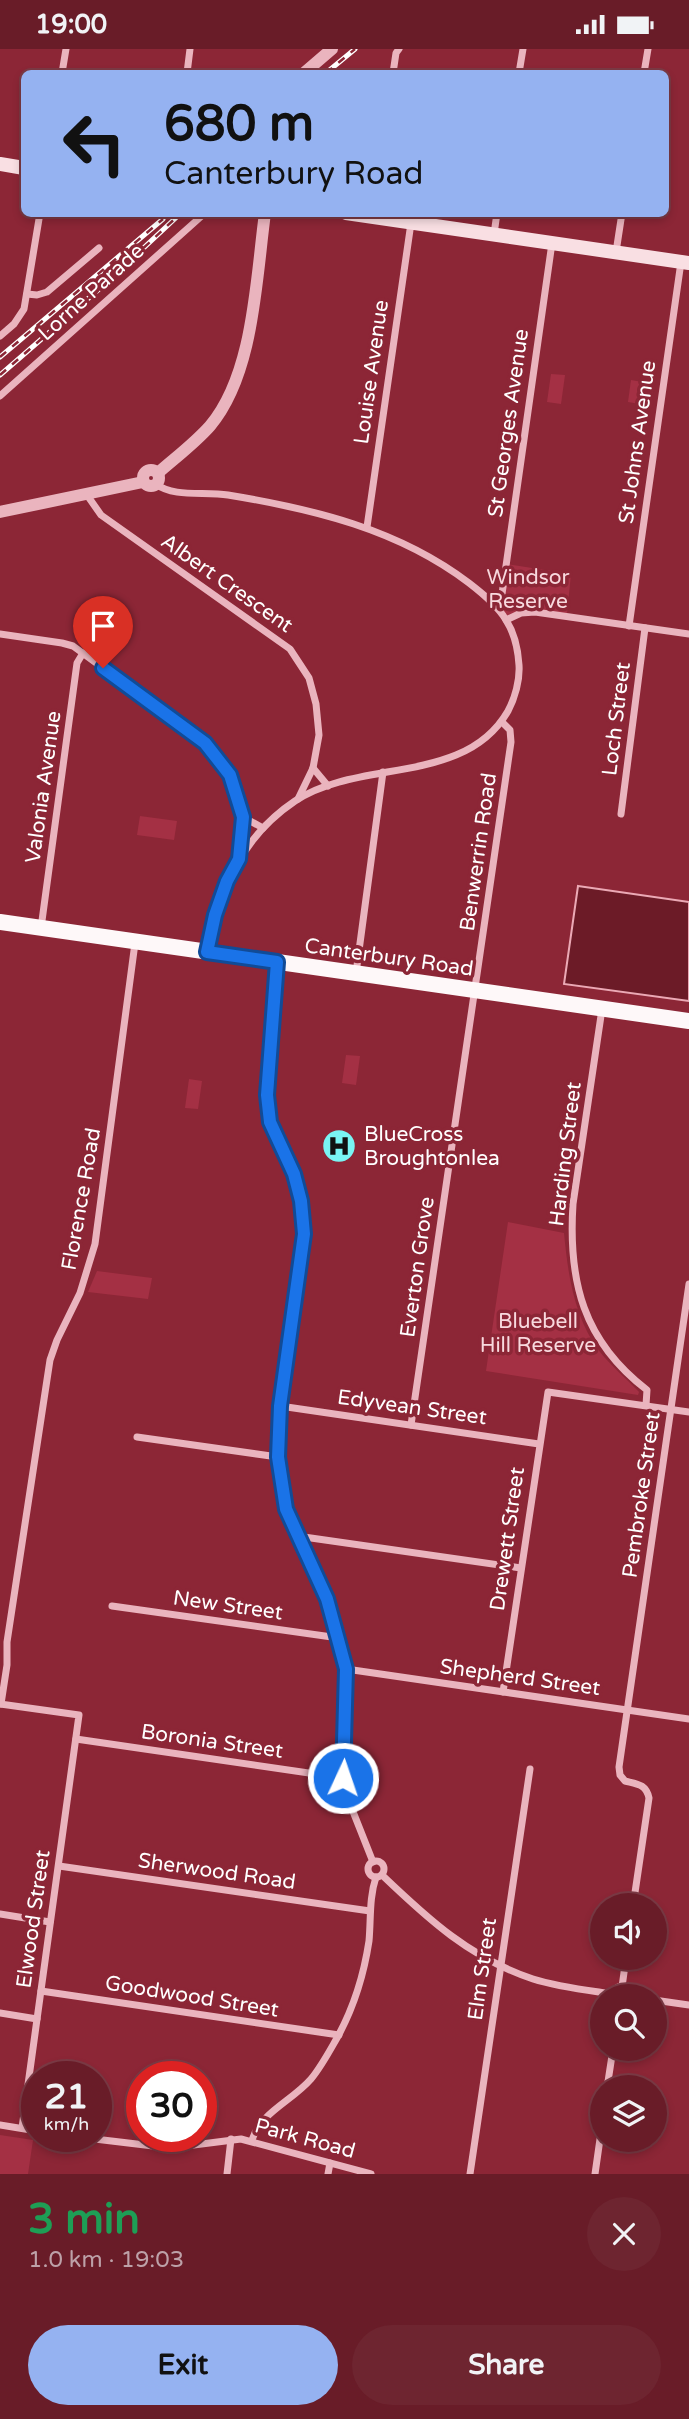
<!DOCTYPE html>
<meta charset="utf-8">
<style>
body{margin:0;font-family:"Varela Round",sans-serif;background:#6e2530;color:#f1f3f6;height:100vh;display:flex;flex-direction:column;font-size:26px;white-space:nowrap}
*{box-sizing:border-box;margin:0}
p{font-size:23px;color:#bda1a8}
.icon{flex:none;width:38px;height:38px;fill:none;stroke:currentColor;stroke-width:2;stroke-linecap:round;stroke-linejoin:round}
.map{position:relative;height:2125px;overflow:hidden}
.side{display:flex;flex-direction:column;background:#691c28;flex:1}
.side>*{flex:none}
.guide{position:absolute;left:21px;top:21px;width:648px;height:147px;border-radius:10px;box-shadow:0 4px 10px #0003,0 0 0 2px #7c3a45;background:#95b2f1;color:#111;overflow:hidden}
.buttons{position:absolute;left:590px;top:1844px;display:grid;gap:14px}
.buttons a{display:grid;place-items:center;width:77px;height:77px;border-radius:50%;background:#691c28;box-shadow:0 4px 10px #0003,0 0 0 2px #7c3a45;font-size:35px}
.speed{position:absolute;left:21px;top:2012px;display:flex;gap:14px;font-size:35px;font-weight:700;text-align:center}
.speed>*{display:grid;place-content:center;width:91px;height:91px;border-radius:50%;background:#691c28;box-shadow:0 4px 10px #0003,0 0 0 2px #7c3a45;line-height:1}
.speed small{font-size:18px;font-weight:400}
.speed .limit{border:10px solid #d22;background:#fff;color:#111}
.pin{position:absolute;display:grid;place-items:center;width:60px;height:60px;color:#fff;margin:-72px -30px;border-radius:50% 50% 50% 0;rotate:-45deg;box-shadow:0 0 7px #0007}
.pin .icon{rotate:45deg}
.me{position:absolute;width:77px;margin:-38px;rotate:3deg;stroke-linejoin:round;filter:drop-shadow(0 0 5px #0008)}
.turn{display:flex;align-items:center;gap:24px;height:147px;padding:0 28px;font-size:32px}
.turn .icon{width:91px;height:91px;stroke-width:2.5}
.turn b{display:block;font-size:49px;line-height:60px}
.round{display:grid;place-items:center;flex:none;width:74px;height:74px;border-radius:37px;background:#6e2530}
.overview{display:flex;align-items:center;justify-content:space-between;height:119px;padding:0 28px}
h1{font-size:42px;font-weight:700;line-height:52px;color:#1e9e55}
.cta{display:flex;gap:14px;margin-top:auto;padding:14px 28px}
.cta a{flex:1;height:80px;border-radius:42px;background:#95b2f1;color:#111;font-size:28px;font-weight:700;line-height:80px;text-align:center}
.cta a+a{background:#6e2530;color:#f1f3f6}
.status{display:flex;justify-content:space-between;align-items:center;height:49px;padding:0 35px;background:#691c28;direction:ltr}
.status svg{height:19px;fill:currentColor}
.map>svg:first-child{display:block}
</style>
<div class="status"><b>19:00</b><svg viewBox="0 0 49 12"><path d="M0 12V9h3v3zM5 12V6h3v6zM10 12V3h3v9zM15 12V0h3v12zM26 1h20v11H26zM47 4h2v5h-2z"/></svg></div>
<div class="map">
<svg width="689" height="2125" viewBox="0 0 689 2125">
<rect width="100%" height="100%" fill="#8c2636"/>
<g fill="#a43044">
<polygon points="551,325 565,326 561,355 547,353"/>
<polygon points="631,331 654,335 651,357 628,353"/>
<polygon points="507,515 571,525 567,565 537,561 506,569 498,557"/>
<polygon points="140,767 177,772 174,791 137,786"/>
<polygon points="346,1006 360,1007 356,1036 342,1034"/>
<polygon points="189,1030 202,1032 198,1060 185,1059"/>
<path d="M508,1173L564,1184C568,1226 574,1269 600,1303C612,1318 626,1329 639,1343L638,1346L486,1322Z"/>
<polygon points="97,1222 152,1229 148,1250 88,1243"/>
<polygon points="0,2086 33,2091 28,2125 0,2125"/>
</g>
<polygon fill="#6c1b27" stroke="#eba9b5" stroke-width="2" points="578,837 689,853 689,952 564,935"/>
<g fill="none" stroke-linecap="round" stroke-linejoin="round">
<g stroke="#eab4be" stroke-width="7">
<polyline points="62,24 66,0"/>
<polyline points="187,24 190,0"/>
<polyline points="393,24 396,4 399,0"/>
<polyline points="519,24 523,0"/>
<polyline points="644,24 648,0"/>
<polyline points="494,185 497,164"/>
<polyline points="616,203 622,164"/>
<polyline points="27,245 37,246 47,243 99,199"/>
<polyline points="0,287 14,275 24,260 40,164"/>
<polyline points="0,347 205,164"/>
<path d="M156,435C174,449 205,442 228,446C313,460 398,480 469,534C482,544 497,556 506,571C515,585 518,600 519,616C520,631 515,649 508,662C465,737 360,709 295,752C240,789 220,841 207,903"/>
<polyline points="87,446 101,466 290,600 309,629 316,655 319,686 313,719 298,750"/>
<polyline points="367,478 411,174"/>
<polyline points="496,558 502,545 552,194"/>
<polyline points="506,571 521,564 535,563 689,585"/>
<polyline points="629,577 681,213"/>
<polyline points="0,585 62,594 73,597 205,694 231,726 243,768 239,810"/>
<polyline points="313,719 328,737"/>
<polyline points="621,765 645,579"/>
<polyline points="243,768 263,779"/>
<polyline points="41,879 77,614 83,604"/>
<polyline points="277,914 267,1046 270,1073 294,1125 303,1167 304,1185 280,1357 278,1408 286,1460 327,1551 346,1620 343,1729 350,1755 373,1813"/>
<polyline points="356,924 383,723"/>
<path d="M602,960L573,1155C568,1232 583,1292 647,1341L646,1356"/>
<polyline points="280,1357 539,1395"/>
<polyline points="411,1376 511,693 510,681 502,673"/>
<polyline points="137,1388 278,1408"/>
<polyline points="297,1487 521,1519"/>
<polyline points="112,1557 339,1589"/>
<polyline points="346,1620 689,1670"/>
<polyline points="503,1643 548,1343 689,1363"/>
<polyline points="0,1655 79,1666 22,2079"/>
<polyline points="1,1655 7,1616 7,1593 50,1311 57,1291 80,1244 95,1195 135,894"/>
<polyline points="76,1690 343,1729"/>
<circle cx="376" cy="1820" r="8"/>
<polyline points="59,1817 370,1862"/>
<path d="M382,1826C428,1870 470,1909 533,1930C558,1938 586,1941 613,1945"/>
<path d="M633,1857L649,1749C646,1735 637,1735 625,1732L620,1726L619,1718L689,1235"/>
<polyline points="0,1865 50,1873"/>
<polyline points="618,1938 626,1940 628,1948"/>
<polyline points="622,1938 626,1909"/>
<polyline points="41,1942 339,1986"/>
<polyline points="654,1951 689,1956"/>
<polyline points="0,1964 37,1970"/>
<polyline points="607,2039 613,2000"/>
<polyline points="0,2076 37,2082"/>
<polyline points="78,2088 170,2099 241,2090 371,2125"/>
<path d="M252,2091C261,2063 292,2052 311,2030C321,2018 329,2003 337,1989C353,1960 364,1925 369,1892C371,1870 369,1849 376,1828"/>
<polyline points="227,2125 231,2090"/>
<polyline points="328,2125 330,2114"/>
<polyline points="470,2125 530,1720"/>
<polyline points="595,2125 602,2076"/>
</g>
<g stroke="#eab4be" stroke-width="12">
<polyline points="304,24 332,0"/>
<circle cx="151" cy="429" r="8"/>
<path d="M158,424C175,409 195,394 210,377C254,325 256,230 265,164"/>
<polyline points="0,463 143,433"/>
</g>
<g stroke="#f9dfe3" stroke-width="14">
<polyline points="0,115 24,119"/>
<polyline points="346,164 689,214"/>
</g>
<polyline stroke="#fef8f9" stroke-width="16" points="0,873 689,972"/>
<g stroke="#fff" stroke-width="5">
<g id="rail">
<polyline points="326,24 355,0"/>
<polyline points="0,308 163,170"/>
<polyline points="0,326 106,234 181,164"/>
</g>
</g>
<use href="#rail" stroke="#8c2636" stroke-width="2.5" stroke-dasharray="8" stroke-linecap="butt"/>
</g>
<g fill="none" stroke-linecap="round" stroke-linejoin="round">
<g stroke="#114b97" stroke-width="18">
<polyline id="route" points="103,619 205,694 230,726 243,768 239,810 227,832 215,866 207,903 277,913 267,1046 270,1073 294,1125 301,1152 304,1185 280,1357 278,1408 286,1460 327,1550 346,1620 343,1729"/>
</g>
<use href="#route" stroke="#1a73e8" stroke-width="12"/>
</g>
<defs>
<g id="hospital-disc" transform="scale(1.75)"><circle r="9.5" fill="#79f4f3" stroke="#8c2636"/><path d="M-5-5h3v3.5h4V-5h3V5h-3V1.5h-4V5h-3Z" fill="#111"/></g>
</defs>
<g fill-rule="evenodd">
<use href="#hospital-disc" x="339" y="1097"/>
</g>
<g text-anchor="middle" stroke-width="7" stroke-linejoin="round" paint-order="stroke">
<g font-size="21" fill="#fff" stroke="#8c2636">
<text transform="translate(91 243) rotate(-42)" y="7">Lorne Parade</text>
<text transform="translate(371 323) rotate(-82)" y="7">Louise Avenue</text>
<text transform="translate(508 374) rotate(-82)" y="7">St Georges Avenue</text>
<text transform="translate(637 393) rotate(-82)" y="7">St Johns Avenue</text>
<text transform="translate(227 534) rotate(35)" y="7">Albert Crescent</text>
<text transform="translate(616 670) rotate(-83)" y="7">Loch Street</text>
<text transform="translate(43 738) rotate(-82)" y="7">Valonia Avenue</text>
<text transform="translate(478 803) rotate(-82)" y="7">Benwerrin Road</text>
<text transform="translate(389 908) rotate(8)" y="7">Canterbury Road</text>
<text transform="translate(565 1105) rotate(-83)" y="7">Harding Street</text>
<text transform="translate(81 1150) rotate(-80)" y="7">Florence Road</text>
<text transform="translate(417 1218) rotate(-82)" y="7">Everton Grove</text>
<text transform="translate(412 1358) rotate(8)" y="7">Edyvean Street</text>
<text transform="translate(641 1446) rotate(-82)" y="7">Pembroke Street</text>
<text transform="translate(507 1490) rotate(-82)" y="7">Drewett Street</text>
<text transform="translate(228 1556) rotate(8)" y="7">New Street</text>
<text transform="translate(520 1628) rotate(8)" y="7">Shepherd Street</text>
<text transform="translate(212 1692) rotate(8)" y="7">Boronia Street</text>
<text transform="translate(217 1822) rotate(8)" y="7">Sherwood Road</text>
<text transform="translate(33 1870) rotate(-82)" y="7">Elwood Street</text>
<text transform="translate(482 1920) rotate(-82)" y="7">Elm Street</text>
<text transform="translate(192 1947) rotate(9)" y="7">Goodwood Street</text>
<text transform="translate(305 2089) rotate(15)" y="7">Park Road</text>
</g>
<g font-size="21" fill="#f8d9de" stroke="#8c2636">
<text x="528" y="535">Windsor<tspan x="528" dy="24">Reserve</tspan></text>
<text x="538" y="1279">Bluebell<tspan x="538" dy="24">Hill Reserve</tspan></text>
</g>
<g font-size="21" fill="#fff" stroke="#8c2636" text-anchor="start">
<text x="364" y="1092">BlueCross<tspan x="364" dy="24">Broughtonlea</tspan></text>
</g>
</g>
</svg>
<div class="buttons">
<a><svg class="icon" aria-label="sound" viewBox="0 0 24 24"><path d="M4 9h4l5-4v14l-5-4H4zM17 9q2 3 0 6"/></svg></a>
<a><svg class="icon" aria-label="search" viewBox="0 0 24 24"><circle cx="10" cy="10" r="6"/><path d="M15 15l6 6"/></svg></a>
<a><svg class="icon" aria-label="layers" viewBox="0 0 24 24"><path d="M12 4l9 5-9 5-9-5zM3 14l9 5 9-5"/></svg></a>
</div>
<div class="speed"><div>21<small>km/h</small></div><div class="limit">30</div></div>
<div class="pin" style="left:103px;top:619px;background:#d93025"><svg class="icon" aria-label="arrive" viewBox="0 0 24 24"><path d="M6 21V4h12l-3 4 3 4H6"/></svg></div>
<svg class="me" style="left:343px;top:1729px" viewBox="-20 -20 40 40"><circle r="17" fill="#1a73e8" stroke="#fff" stroke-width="3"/><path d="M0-11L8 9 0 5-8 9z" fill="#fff"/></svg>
<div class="guide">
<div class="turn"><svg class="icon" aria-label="left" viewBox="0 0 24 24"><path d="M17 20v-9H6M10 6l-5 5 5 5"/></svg><div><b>680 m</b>Canterbury Road</div></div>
</div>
</div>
<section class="side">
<div class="overview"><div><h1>3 min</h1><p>1.0 km · 19:03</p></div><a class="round"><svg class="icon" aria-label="close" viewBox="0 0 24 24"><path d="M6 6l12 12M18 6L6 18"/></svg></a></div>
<div class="cta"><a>Exit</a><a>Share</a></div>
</section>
